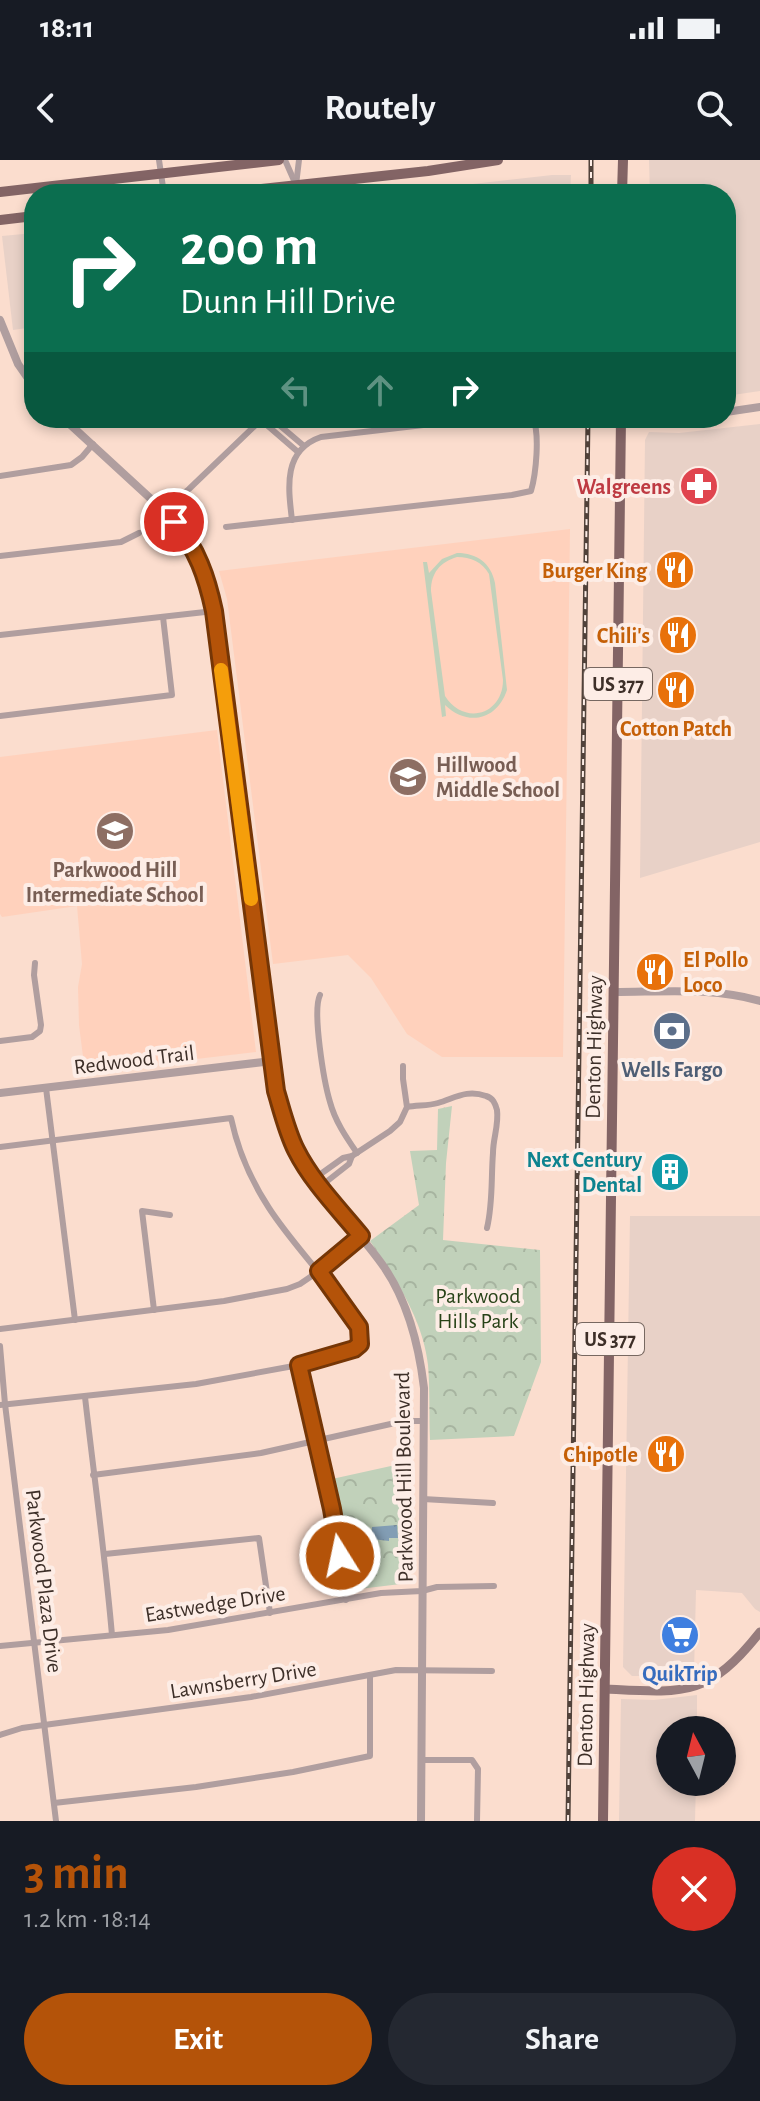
<!DOCTYPE html>
<meta charset="utf-8">
<style>
body{margin:0;font-family:"Alegreya Sans",sans-serif;background:#242831;color:#f1f3f6;height:100vh;display:flex;flex-direction:column;font-size:30px;white-space:nowrap}
*{box-sizing:border-box;margin:0}
p{font-size:26px;color:#9ea1a6}
.icon{flex:none;width:44px;height:44px;fill:none;stroke:currentColor;stroke-width:2;stroke-linecap:round;stroke-linejoin:round}
.map{position:relative;height:1661px;overflow:hidden}
.side{display:flex;flex-direction:column;background:#171b24;flex:1}
.side>*{flex:none}
.hud{position:absolute;left:24px;top:24px;width:712px;height:244px;border-radius:32px;box-shadow:0 4px 12px #0003;background:#0b6e4f;color:#fff;overflow:hidden}
.needle{width:52px;rotate:353deg}
.tools{position:absolute;left:656px;top:1556px;display:grid;gap:16px}
.tools a{display:grid;place-items:center;width:80px;height:80px;border-radius:50%;background:#171b24;box-shadow:0 4px 12px #0003;font-size:40px}
.pin{position:absolute;display:grid;place-items:center;width:68px;height:68px;color:#fff;margin:-34px;border:4px solid #fff;border-radius:50%;box-shadow:0 2px 8px #0007}
.me{position:absolute;width:88px;margin:-44px;rotate:350deg;stroke-linejoin:round;filter:drop-shadow(0 0 6px #0008)}
.turn{display:flex;align-items:center;gap:28px;height:168px;padding:0 24px;font-size:36px}
.turn .icon{width:104px;height:104px;stroke-width:2.5}
.turn b{display:block;font-size:56px;line-height:68px}
.lanes{display:flex;align-items:center;height:76px;padding:0 24px;background:#0003;justify-content:center;gap:40px;direction:ltr}
.lanes .off{opacity:.35}
.round{display:grid;place-items:center;flex:none;width:84px;height:84px;border-radius:42px;background:#242831}
.summary{display:flex;align-items:center;justify-content:space-between;height:136px;padding:0 24px}
h1{font-size:48px;font-weight:700;line-height:60px;color:#b45309}
.cta{display:flex;gap:16px;margin-top:auto;padding:16px 24px}
.cta a{flex:1;height:92px;border-radius:48px;background:#b45309;color:#fff;font-size:32px;font-weight:700;line-height:92px;text-align:center}
.cta a+a{background:#242831;color:#f1f3f6}
.status{display:flex;justify-content:space-between;align-items:center;height:56px;padding:0 40px;background:#171b24;direction:ltr}
.status svg{height:22px;fill:currentColor}
header{display:flex;justify-content:space-between;align-items:center;height:104px;padding:0 24px;background:#171b24;font-size:36px;font-weight:700}
.map>svg:first-child{display:block}
</style>
<div class="status"><b>18:11</b><svg viewBox="0 0 49 12"><path d="M0 12V9h3v3zM5 12V6h3v6zM10 12V3h3v9zM15 12V0h3v12zM26 1h20v11H26zM47 4h2v5h-2z"/></svg></div>
<header><svg class="icon" aria-label="back" viewBox="0 0 24 24"><path d="M15 5l-7 7 7 7"/></svg>Routely<svg class="icon" aria-label="search" viewBox="0 0 24 24"><circle cx="10" cy="10" r="6"/><path d="M15 15l6 6"/></svg></header>
<div class="map">
<svg width="760" height="1661" viewBox="0 0 760 1661">
<defs>
<pattern id="forest-crowns" width="20" height="18" patternUnits="userSpaceOnUse" patternTransform="scale(2)"><rect width="20" height="18" fill="#c1d1ba"/><path d="M2 6a3 3 0 1 1 6 0M12 15a3 3 0 1 1 6 0" fill="none" stroke="#a7b4a0"/></pattern>
<pattern id="water-ripples" width="26" height="14" patternUnits="userSpaceOnUse" patternTransform="scale(2)"><rect width="26" height="14" fill="#839eb5"/><path d="M2 4q2-2 4 0t4 0M15 11q2-2 4 0t4 0" fill="none" stroke="#6c8193"/></pattern>
</defs>
<rect width="100%" height="100%" fill="#fbddce"/>
<g fill="#e8d1c7">
<polygon points="649,0 760,0 760,231 726,236 726,34 650,34"/>
<polygon points="552,15 571,15 570,34 385,34"/>
<polygon points="34,73 34,167 13,170 2,76"/>
<polygon points="760,264 760,682 640,718 645,280 649,272 679,273"/>
<polygon points="630,1056 760,1056 760,1452 755,1449 742,1433 696,1430 694,1513 678,1516 632,1516 623,1507"/>
<polygon points="697,1535 697,1570 670,1570 670,1622 696,1622 695,1661 619,1661 621,1539 654,1540"/>
</g>
<g fill="#ffd1bc">
<polygon points="570,369 563,897 442,897 407,874 371,818 348,795 273,804 227,439 219,411"/>
<polygon points="217,570 256,892 85,912 79,865 78,827 82,804 77,746 2,757 0,754 0,597"/>
</g>
<g fill="url(#forest-crowns)">
<path d="M452,946L446,1003L443,1080L540,1090L541,1202L514,1276L430,1280C429,1255 430,1229 428,1205C423,1159 395,1118 370,1081L419,1045L410,991L437,990L438,949Z"/>
<polygon points="409,1302 409,1423 351,1430 332,1319"/>
</g>
<path fill="#c1d1ba" fill-rule="evenodd" d="M457,393C477,393 491,403 495,423L507,530C497,560 468,567 445,545L446,556L442,557L423,402H427L429,413L442,399ZM457,397C471,397 482,402 489,414L503,520C503,555 464,566 445,536L431,431C431,413 440,402 457,397Z"/>
<polygon fill="url(#water-ripples)" points="397,1365 398,1378 389,1378 389,1381 372,1379 372,1367"/>
<g fill="none" stroke-linecap="round" stroke-linejoin="round">
<g stroke="#b09e9f" stroke-width="6">
<polyline points="159,0 164,34"/>
<polyline points="285,0 296,25"/>
<polyline points="297,34 296,25 299,0"/>
<polyline points="271,258 304,286"/>
<polyline points="261,260 298,292"/>
<polyline points="0,316 71,305 82,297 93,284"/>
<polyline points="163,350 189,329 263,258"/>
<path d="M292,360C288,327 283,290 321,277L483,258"/>
<path d="M226,367L512,335L531,331C536,314 540,274 533,258"/>
<polyline points="0,396 121,382 139,373"/>
<polyline points="0,475 214,451"/>
<polyline points="0,556 172,535 163,457"/>
<path d="M320,835C312,851 324,922 330,942C335,961 346,977 357,993"/>
<polyline points="0,881 32,877 40,871 41,865 34,815 35,803"/>
<polyline points="46,928 75,1160"/>
<path d="M407,947C417,945 428,946 438,943C455,938 467,929 486,936C493,938 495,943 497,950C499,965 493,978 493,993C491,1018 493,1043 487,1068"/>
<path d="M0,987L231,958C238,991 250,1019 269,1048C291,1082 321,1112 344,1146C349,1152 355,1159 358,1166C361,1172 361,1178 360,1184L354,1189L299,1205L196,1224L0,1245"/>
<polyline points="315,1018 343,998 352,996 390,971 400,962 407,947 403,919 403,906"/>
<polyline points="321,1026 349,1004 352,996"/>
<polyline points="154,1150 142,1051 170,1055"/>
<polyline points="0,1169 224,1141 287,1129 300,1124 319,1111 361,1076"/>
<polyline points="0,1186 5,1244 56,1661"/>
<polyline points="299,1205 332,1349 346,1440"/>
<path d="M85,1237C94,1316 105,1395 112,1475"/>
<polyline points="93,1315 261,1293 404,1261 423,1261"/>
<polyline points="423,1339 493,1343"/>
<polyline points="105,1394 259,1378 270,1453"/>
<polyline points="0,1486 168,1470 381,1433 422,1431 437,1427 494,1426"/>
<polyline points="0,1575 22,1568 251,1537 396,1510 492,1511"/>
<polyline points="421,1600 472,1600 478,1609 477,1661"/>
<polyline points="54,1643 196,1627 293,1612 370,1596 370,1516"/>
</g>
<g stroke="#b09e9f" stroke-width="8">
<polyline points="0,160 18,204 34,227"/>
<polyline points="726,252 760,247"/>
<path d="M63,258L163,350L179,368L194,390L203,408L214,451L276,931C282,950 287,970 296,989C316,1031 357,1068 384,1107C408,1142 419,1186 424,1228L421,1661"/>
<polyline points="621,261 675,258"/>
<path d="M614,832C663,832 713,827 760,841"/>
<polyline points="0,933 272,901"/>
</g>
<path stroke="#967c7d" stroke-width="9" d="M605,1529C683,1533 708,1538 760,1472"/>
<g stroke="#836465" stroke-width="10">
<polyline points="0,32 279,0"/>
<polyline points="216,34 428,11 498,0"/>
<polyline points="622,34 623,0"/>
<polyline points="0,60 34,56"/>
<polyline points="603,1661 621,258"/>
</g>
<g stroke="#51423a" stroke-width="5">
<g id="rail">
<polyline points="591,0 591,34"/>
<polyline points="568,1661 588,258"/>
</g>
</g>
<use href="#rail" stroke="#fdede6" stroke-width="2" stroke-dasharray="6" stroke-linecap="butt"/>
</g>
<g fill="none" stroke-linecap="round" stroke-linejoin="round">
<g stroke="#753606" stroke-width="20">
<path id="route" d="M174,362C197,388 207,418 214,451L276,931C282,951 287,972 296,990C312,1022 339,1049 361,1076L319,1111L359,1167L360,1184L354,1189L299,1205L332,1349L340,1396"/>
</g>
<use href="#route" stroke="#b45309" stroke-width="14"/>
<polyline stroke="#f59e0b" stroke-width="14" points="221,510 251,739"/>
</g>
<defs>
<g id="pharmacy-disc" transform="scale(2)"><circle r="9.5" fill="#e0444e" stroke="#fdede6"/><path d="M-2-6h4v4h4v4h-4v4h-4v-4h-4v-4h4Z" fill="#fff"/></g>
<g id="restaurant-disc" transform="scale(2)"><circle r="9.5" fill="#e8710a" stroke="#fdede6"/><path d="M-5-6h1v4h1v-4h1v4h1v-4h1v5L-1.5 .5V6h-2V.5L-5-1ZM5-6V6H3V1.5H1.5Q1.5-4 5-6Z" fill="#fff"/></g>
<g id="school-disc" transform="scale(2)"><circle r="9.5" fill="#8d6e63" stroke="#fdede6"/><path d="M0-5L7-2L0 1L-7-2ZM-4 1L0 2.5L4 1V4Q0 6-4 4Z" fill="#fff"/></g>
<g id="bank-disc" transform="scale(2)"><circle r="9.5" fill="#5c6f8a" stroke="#fdede6"/><path d="M-6-4H6V4H-6ZM0-2.3a2.3 2.3 0 1 0 0 4.6a2.3 2.3 0 1 0 0-4.6Z" fill="#fff"/></g>
<g id="building-disc" transform="scale(2)"><circle r="9.5" fill="#0f9aa8" stroke="#fdede6"/><path d="M-4-6H4V6H1V3H-1V6H-4ZM-2.5-4.3h1.7v1.8h-1.7ZM.8-4.3h1.7v1.8H.8ZM-2.5-1h1.7V.8h-1.7ZM.8-1h1.7V.8H.8Z" fill="#fff"/></g>
<g id="supermarket-disc" transform="scale(2)"><circle r="9.5" fill="#3f7fe0" stroke="#fdede6"/><path d="M-6-5.5h2.5l.6 2H6L4.5 2H-2.5L-4.4-4H-6ZM-1.5 3.2a1.3 1.3 0 1 0 .1 0ZM3 3.2a1.3 1.3 0 1 0 .1 0Z" fill="#fff"/></g>
</defs>
<g fill-rule="evenodd">
<use href="#pharmacy-disc" x="699" y="326"/>
<use href="#restaurant-disc" x="675" y="410"/>
<use href="#restaurant-disc" x="678" y="475"/>
<use href="#restaurant-disc" x="676" y="530"/>
<use href="#school-disc" x="408" y="617"/>
<use href="#school-disc" x="115" y="671"/>
<use href="#restaurant-disc" x="655" y="812"/>
<use href="#bank-disc" x="672" y="871"/>
<use href="#building-disc" x="670" y="1012"/>
<use href="#restaurant-disc" x="666" y="1294"/>
<use href="#supermarket-disc" x="680" y="1475"/>
</g>
<g text-anchor="middle" stroke-width="8" stroke-linejoin="round" paint-order="stroke">
<g fill="#fdede6" stroke="#776861" stroke-width="2">
<rect x="584" y="508" width="68" height="32" rx="6"/>
<rect x="576" y="1163" width="68" height="32" rx="6"/>
</g>
<g font-size="20" font-weight="bold" fill="#3d2f28">
<text x="618" y="531">US 377</text>
<text x="610" y="1186">US 377</text>
</g>
<g font-size="22" font-weight="bold" fill="#be3a42" stroke="#fdede6" text-anchor="end">
<text x="671" y="334">Walgreens</text>
</g>
<g font-size="22" font-weight="bold" fill="#c56008" stroke="#fdede6" text-anchor="end">
<text x="647" y="418">Burger King</text>
<text x="650" y="483">Chili's</text>
<text x="676" y="576" text-anchor="middle">Cotton Patch</text>
<text x="683" y="807" text-anchor="start">El Pollo<tspan x="683" dy="25">Loco</tspan></text>
<text x="638" y="1302">Chipotle</text>
</g>
<g font-size="22" font-weight="bold" fill="#785e54" stroke="#fdede6" text-anchor="start">
<text x="436" y="612">Hillwood<tspan x="436" dy="25">Middle School</tspan></text>
<text x="115" y="717" text-anchor="middle">Parkwood Hill<tspan x="115" dy="25">Intermediate School</tspan></text>
</g>
<g font-size="22" fill="#3d2f28" stroke="#fdede6">
<text transform="translate(593 887) rotate(-89)" y="8">Denton Highway</text>
<text transform="translate(134 899) rotate(-7)" y="8">Redwood Trail</text>
<text transform="translate(403 1317) rotate(-91)" y="8">Parkwood Hill Boulevard</text>
<text transform="translate(45 1421) rotate(83)" y="8">Parkwood Plaza Drive</text>
<text transform="translate(215 1443) rotate(-9)" y="8">Eastwedge Drive</text>
<text transform="translate(243 1519) rotate(-9)" y="8">Lawnsberry Drive</text>
<text transform="translate(585 1535) rotate(-89)" y="8">Denton Highway</text>
</g>
<g font-size="22" font-weight="bold" fill="#4e5e75" stroke="#fdede6">
<text x="672" y="917">Wells Fargo</text>
</g>
<g font-size="22" font-weight="bold" fill="#0d838f" stroke="#fdede6" text-anchor="end">
<text x="642" y="1007">Next Century<tspan x="642" dy="25">Dental</tspan></text>
</g>
<g font-size="22" fill="#284318" stroke="#fdede6">
<text x="478" y="1143">Parkwood<tspan x="478" dy="25">Hills Park</tspan></text>
</g>
<g font-size="22" font-weight="bold" fill="#366cbe" stroke="#fdede6">
<text x="680" y="1521">QuikTrip</text>
</g>
</g>
</svg>
<div class="tools">
<a><svg class="needle" viewBox="-14 -14 28 28"><path d="M0-13l5 13h-10z" fill="#e53935"/><path d="M0 13l5-13h-10z" fill="#9ea1a6"/></svg></a>
</div>
<div class="pin" style="left:174px;top:362px;background:#d93025"><svg class="icon" aria-label="arrive" viewBox="0 0 24 24"><path d="M6 21V4h12l-3 4 3 4H6"/></svg></div>
<svg class="me" style="left:340px;top:1396px" viewBox="-20 -20 40 40"><circle r="17" fill="#b45309" stroke="#fff" stroke-width="3"/><path d="M0-11L8 9 0 5-8 9z" fill="#fff"/></svg>
<div class="hud">
<div class="turn"><svg class="icon" aria-label="right" viewBox="0 0 24 24"><path d="M7 20v-9h11M14 6l5 5-5 5"/></svg><div><b>200 m</b>Dunn Hill Drive</div></div>
<div class="lanes"><svg class="icon off" aria-label="left" viewBox="0 0 24 24"><path d="M17 20v-9H6M10 6l-5 5 5 5"/></svg><svg class="icon off" aria-label="ahead" viewBox="0 0 24 24"><path d="M12 20V5M6 11l6-6 6 6"/></svg><svg class="icon" aria-label="right" viewBox="0 0 24 24"><path d="M7 20v-9h11M14 6l5 5-5 5"/></svg></div>
</div>
</div>
<section class="side">
<div class="summary"><div><h1>3 min</h1><p>1.2 km · 18:14</p></div><a class="round" style="background:#d93025;color:#fff"><svg class="icon" aria-label="close" viewBox="0 0 24 24"><path d="M6 6l12 12M18 6L6 18"/></svg></a></div>
<div class="cta"><a>Exit</a><a>Share</a></div>
</section>
